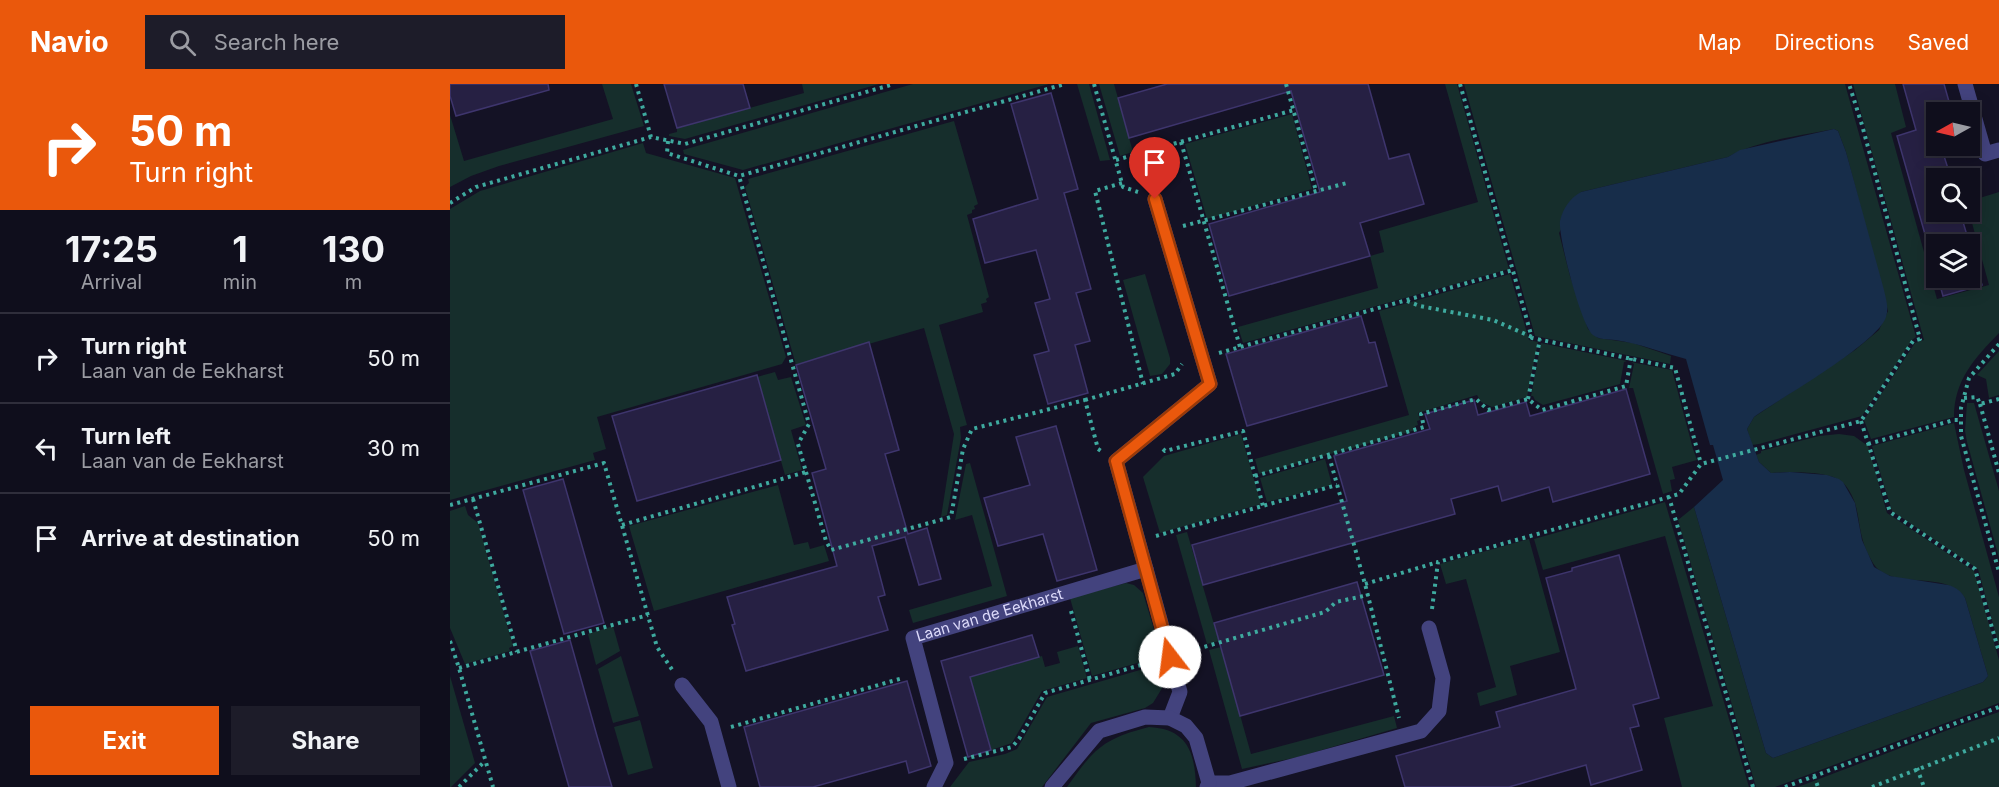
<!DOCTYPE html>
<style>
body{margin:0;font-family:Inter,sans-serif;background:#1d1c29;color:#f1f3f6;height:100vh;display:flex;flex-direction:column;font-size:22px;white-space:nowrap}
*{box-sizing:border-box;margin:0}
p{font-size:20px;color:#9b9ca3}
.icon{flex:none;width:33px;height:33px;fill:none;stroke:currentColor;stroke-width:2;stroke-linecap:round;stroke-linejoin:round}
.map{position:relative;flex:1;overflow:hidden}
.sheet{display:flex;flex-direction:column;background:#0f0e1c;width:450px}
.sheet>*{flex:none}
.top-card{background:#ea580c;color:#fff;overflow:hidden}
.needle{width:39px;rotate:262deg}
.fabs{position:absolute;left:1476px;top:18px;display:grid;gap:12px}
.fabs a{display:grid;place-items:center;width:54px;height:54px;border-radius:0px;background:#0f0e1c;box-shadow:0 3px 15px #0003,0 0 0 2px #2f2e3b;font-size:30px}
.pin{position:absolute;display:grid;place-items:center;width:51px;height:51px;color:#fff;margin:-62px -26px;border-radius:50% 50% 50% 0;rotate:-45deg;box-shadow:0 0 6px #0007}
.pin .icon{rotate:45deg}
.me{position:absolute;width:66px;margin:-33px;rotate:345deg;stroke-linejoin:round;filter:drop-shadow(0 0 4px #0008)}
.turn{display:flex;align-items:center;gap:21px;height:126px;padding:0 30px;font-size:27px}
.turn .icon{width:78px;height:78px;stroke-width:2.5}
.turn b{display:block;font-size:42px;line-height:51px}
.eta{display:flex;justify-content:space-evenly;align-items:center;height:102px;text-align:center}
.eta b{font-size:36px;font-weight:700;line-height:42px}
.action{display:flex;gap:12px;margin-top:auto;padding:12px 30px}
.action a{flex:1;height:69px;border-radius:0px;background:#ea580c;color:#fff;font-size:24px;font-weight:700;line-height:69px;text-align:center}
.action a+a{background:#1d1c29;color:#f1f3f6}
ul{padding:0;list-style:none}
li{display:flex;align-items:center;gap:18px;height:90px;padding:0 30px;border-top:2px solid #2f2e3b}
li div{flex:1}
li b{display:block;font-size:22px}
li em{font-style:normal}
header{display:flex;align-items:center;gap:36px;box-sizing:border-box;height:84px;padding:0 30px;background:#ea580c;color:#fff}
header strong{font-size:28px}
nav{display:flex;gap:33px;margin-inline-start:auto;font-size:21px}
.search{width:420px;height:54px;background:#1d1c29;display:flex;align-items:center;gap:15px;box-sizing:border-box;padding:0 21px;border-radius:0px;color:#9b9ca3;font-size:22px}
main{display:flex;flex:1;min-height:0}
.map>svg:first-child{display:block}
</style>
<header>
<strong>Navio</strong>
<div class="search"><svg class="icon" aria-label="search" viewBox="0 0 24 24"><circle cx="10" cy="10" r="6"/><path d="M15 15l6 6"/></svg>Search here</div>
<nav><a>Map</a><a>Directions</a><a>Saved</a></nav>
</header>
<main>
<section class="sheet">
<div class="top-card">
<div class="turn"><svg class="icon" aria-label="right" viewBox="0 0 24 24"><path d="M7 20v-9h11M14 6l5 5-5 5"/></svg><div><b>50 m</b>Turn right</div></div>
</div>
<div class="eta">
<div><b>17:25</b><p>Arrival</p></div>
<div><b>1</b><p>min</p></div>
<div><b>130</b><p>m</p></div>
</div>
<ul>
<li><svg class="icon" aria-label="right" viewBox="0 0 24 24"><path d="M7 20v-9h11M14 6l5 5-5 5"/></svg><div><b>Turn right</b><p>Laan van de Eekharst</p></div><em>50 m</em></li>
<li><svg class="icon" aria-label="left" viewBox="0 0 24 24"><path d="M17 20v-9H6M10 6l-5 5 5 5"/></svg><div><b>Turn left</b><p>Laan van de Eekharst</p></div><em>30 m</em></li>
<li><svg class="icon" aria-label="arrive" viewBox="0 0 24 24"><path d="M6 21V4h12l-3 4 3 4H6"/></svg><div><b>Arrive at destination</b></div><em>50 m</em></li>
</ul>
<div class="action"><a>Exit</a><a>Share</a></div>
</section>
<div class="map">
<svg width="1549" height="703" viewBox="0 0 1549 703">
<rect width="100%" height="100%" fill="#141225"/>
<g fill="#162e2c">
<polygon points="152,0 181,0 194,42 49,82 21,92 0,103 0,31 14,77 163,35"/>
<polygon points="352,0 429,0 235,55 219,52 219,50 227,48 227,44 354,9"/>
<polygon points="463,0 599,0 293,86 234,70 233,66"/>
<polygon points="627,0 639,0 660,76 650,77"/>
<polygon points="649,0 664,0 683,68 670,72"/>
<polygon points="995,0 1007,0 1059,185 793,259 788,243 928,204 920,172 934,168 929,147 1028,118"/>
<path d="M1014,0H1395L1466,253L1462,256L1412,332L1309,360L1302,361L1297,345L1304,333L1405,266L1429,246L1438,227L1396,68L1388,47L1384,45C1351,52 1307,56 1278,73L1131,108L1109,149L1120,192L1138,245L1148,254L1183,259L1221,272L1220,280L1085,252Z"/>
<path d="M1403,0H1445L1456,43L1441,49L1487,215L1539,201L1519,128L1520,117L1549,108V249C1525,274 1504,296 1504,333L1421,355L1414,336L1465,259L1474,256Z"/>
<polygon points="842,30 862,105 757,135 735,60"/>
<polygon points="504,37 528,120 524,122 525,125 522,126 522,129 517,131 539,213 536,215 537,218 531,220 533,228 489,241 517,341 510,343 511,354 497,431 491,433 504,350 474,244 346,281 295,103 299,99 298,95"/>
<polygon points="193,59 196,69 285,94 336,273 332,280 147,333 156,365 143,369 145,376 0,416 0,125 30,107"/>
<polygon points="695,190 720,274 720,280 712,290 700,292 673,196"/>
<polygon points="1060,190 1079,256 1088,258 1077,313 1042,323 1031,318 1027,311 968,329 970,336 967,337 968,341 965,342 966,346 809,390 805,375 959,331 929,227"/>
<polygon points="1091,259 1177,277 1174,278 1170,300 1093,321 1085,316 1083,312 1081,312"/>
<polygon points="1549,267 1549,311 1539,314 1536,295 1527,291"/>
<polygon points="1181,278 1222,286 1243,365 1247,376 1222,383 1225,395 1220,396 1222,407 1213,410 1183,304 1179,304 1184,280"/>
<polygon points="325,288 328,296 341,293 356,341 341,346 352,386 335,391 307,293"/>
<polygon points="1517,319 1524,319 1549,407 1549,474 1517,358 1515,347"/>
<polygon points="1504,339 1514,386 1549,513 1549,562 1528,485 1442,427 1422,362"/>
<polygon points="791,350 811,420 710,449 693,393 714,372"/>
<path d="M1389,350L1404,352L1418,362L1437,429L1524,487L1549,576V619L1325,703H1306L1228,436L1244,423L1316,669L1323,674L1533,598L1538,592L1515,514C1500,489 1456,502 1434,489C1424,484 1422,477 1417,468C1409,450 1410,436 1405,419C1403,413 1398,403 1393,399C1381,386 1338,388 1321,389L1309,378L1306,371L1311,369V367L1369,352Z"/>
<polygon points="875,375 882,401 817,418 810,394"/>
<polygon points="520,379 557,512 463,539 459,526 542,502 522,431 505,436 516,380"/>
<polygon points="328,401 344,461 358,458 360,465 374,461 379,477 204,527 179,442"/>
<polygon points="1215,418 1299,703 1232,703 1214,634 1263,622 1215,452 1093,486 1084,455"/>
<polygon points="15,422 18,431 28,439 63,562 59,564 60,567 15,580 0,544 0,427"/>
<polygon points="737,448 766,547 786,553 757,560 726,451"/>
<polygon points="1079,455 1110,568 1060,582 1067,611 1030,622 1027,609 1046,603 1016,495 996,500 990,480"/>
<polygon points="676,499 684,501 693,509 712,572 642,592 620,514"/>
<polygon points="163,542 170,567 146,581 138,550"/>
<polygon points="628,562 637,594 592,607 562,659 541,666 520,593 592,572 595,583 610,579 607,568"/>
<polygon points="771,563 801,670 944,632 947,644 848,673 792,685 759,566"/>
<polygon points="171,572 189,632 163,639 148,585"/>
<polygon points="714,579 714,601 703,619 695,624 641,639 592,703 500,703 519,678 555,670 567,665 597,613"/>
<polygon points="0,592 25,679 1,703 0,703"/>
<polygon points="1549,628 1549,703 1348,703 1511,641"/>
<polygon points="190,636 203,684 178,691 164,643"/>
<path d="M699,643C737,645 745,668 746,703H617C644,665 652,655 699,643Z"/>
</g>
<path fill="#172d4a" d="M1384,45L1388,47L1396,68L1434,206C1436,215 1439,224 1436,233C1428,259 1331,314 1304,333L1297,345L1309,378L1321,389L1340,388L1377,391L1389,395L1393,398L1405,419L1412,456L1424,483L1440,492L1498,501C1506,503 1511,507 1515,514L1538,592L1533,598L1323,674L1316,669L1244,423L1273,396L1263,361H1260L1236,275C1213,269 1189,259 1165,256C1158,255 1149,256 1143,251C1131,242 1108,152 1110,137C1113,124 1120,114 1131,108L1278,73L1290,66Z"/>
<g fill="#262043" stroke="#3e356d" stroke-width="1.5">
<polygon points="0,0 98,0 99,6 6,32 0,12"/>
<polygon points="214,0 293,0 300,24 227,44"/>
<polygon points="717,0 918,0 939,75 959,70 974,120 910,139 920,172 779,212 759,140 870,108 841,7 679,54 668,14"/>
<polygon points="1453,0 1494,0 1502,28 1486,28 1486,62 1512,62 1513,66 1494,72 1501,94 1486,94 1486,128 1510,128 1532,201 1493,212 1488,194 1520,194 1520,160 1486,160 1486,189 1447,52 1466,46"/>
<polygon points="601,9 628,105 614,109 641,205 626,209 640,257 625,261 638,309 598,320 584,271 599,267 585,219 600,215 586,166 535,179 523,135 588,115 561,20"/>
<polygon points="911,232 919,259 925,258 937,302 797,342 776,270"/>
<polygon points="419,258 449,366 435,370 458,450 477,444 491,495 469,501 455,453 422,462 435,511 428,513 438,546 296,587 282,541 285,540 277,513 387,482 362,389 376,385 346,281"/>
<polygon points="307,291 331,376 187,417 162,332"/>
<polygon points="1176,305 1200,390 1103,418 1099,403 1052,417 1048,402 1001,415 1005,430 753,501 742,461 897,417 884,372 980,345 975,330 1024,316 1028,331 1076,318 1080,332"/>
<polygon points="606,342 647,486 607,497 593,450 548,462 534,414 580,401 566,353"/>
<polygon points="113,395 154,539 114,550 73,406"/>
<polygon points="1169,471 1209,614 1183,621 1189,642 1180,644 1192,686 1141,701 1136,681 1059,703 955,703 946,672 1050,643 1046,628 1126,605 1096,494 1122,487 1122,484"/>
<polygon points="907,498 934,591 790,632 764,539"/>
<polygon points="582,551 589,573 520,593 541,666 518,673 491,577"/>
<polygon points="120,556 147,652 162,703 119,703 80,567"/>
<polygon points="457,597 481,682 459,689 456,677 363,703 310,703 294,643"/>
</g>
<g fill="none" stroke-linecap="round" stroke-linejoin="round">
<g stroke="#3eaa9f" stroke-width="4" stroke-dasharray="3 4.5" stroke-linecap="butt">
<polyline points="186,0 201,53"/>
<polyline points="644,0 673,103 688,108"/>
<polyline points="836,0 866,107"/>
<polyline points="1010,0 1082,254 1225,284 1251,380"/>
<polyline points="218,57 217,69 289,92 615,0"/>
<polyline points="731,58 790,263"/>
<polyline points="666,76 844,26"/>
<polyline points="672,99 645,107 693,300"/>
<polyline points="0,119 26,103 201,53 235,60 444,0"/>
<polyline points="733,142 897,99"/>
<polyline points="957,217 970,222 1043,236 1082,253"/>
<polyline points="1549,260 1519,294 1511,324 1511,352 1549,488"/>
<polyline points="769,269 1063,186"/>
<polyline points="1514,314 1527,313 1530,320 1549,315"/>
<polyline points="1078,315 1090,255"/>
<polyline points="635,316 725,290 732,280"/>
<polyline points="1530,320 1549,389"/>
<polyline points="1411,337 1440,428 1525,485 1549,568"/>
<polyline points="1418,360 1504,336 1511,336"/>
<polyline points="713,365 715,367 793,347 813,422"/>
<polyline points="879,372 915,500 949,634"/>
<polyline points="356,388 376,457 381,466 501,433 513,365 522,345 635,316 648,365 651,367"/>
<polyline points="805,392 974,343 971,330 1026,315 1038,326 1078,315 1092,326 1176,302 1181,274"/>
<polyline points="23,415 67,568"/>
<polyline points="0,421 154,379 207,563 223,587"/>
<polyline points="172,441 356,388 348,360 359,340 289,92"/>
<polyline points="706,452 887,401"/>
<polyline points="915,500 988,478"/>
<polyline points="982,525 988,478 1219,413"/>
<polyline points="621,527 640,596"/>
<polyline points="0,557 9,584 43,703"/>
<polyline points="740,567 875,528 886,518 918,511"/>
<polyline points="9,584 198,531"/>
<polyline points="281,643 453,594"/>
<polyline points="514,675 562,663 569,655 595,609 701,578"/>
<polyline points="1467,684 1474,703"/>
<polyline points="1364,692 1368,703"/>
<polyline points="9,703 35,677"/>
<polyline points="1303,703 1219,413 1229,410 1251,380 1411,337 1463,257 1470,255 1412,41 1399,0"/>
<polyline points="1335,703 1549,623"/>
<polyline points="1422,703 1549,654"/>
</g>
<polyline stroke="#43437e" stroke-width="15" points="1515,0 1535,70 1549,66"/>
<g stroke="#43437e" stroke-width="15">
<polyline points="696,485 730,608 720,634"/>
<polyline points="232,601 261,638 279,703"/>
<polyline points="759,699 780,699 971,647 989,627 993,594 979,544"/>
<path id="s1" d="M484,703L496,679L463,554L696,485L666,377L760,300L705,115"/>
<polyline points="602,703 649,647 695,633 720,634 736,642 746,654 759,699 757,703"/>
</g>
</g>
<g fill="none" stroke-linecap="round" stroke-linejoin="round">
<g stroke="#983908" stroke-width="15">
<polyline id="route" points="705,115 760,300 666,377 720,573"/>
</g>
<use href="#route" stroke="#ea580c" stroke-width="10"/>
</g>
<g text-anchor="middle" stroke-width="5" stroke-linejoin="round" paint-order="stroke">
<g font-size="15" fill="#dcdafa" stroke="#141225">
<text dy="5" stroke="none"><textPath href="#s1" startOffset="236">Laan van de Eekharst</textPath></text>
</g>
</g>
</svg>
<div class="fabs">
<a><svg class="needle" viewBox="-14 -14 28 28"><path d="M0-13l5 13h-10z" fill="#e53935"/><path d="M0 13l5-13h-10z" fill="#9b9ca3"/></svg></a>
<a><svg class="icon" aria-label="search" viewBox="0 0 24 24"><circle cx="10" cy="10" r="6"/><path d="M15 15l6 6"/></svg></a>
<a><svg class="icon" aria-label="layers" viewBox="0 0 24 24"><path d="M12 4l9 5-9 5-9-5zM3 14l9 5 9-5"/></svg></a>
</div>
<div class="pin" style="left:705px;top:115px;background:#d93025"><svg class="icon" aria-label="arrive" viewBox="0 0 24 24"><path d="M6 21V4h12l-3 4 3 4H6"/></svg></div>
<svg class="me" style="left:720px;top:573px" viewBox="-20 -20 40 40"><circle r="19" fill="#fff"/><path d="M0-13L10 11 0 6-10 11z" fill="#ea580c"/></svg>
</div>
</main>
